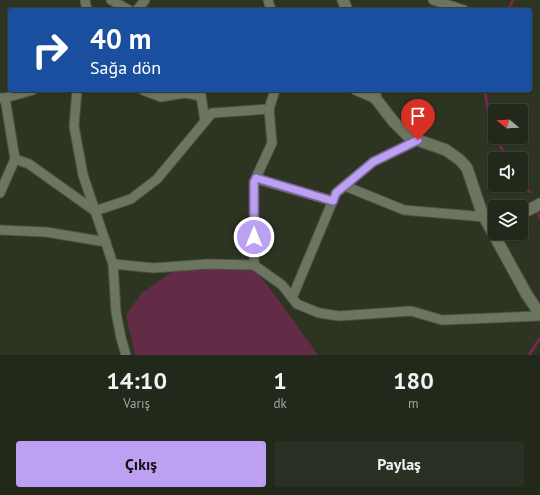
<!DOCTYPE html>
<html lang="tr">
<meta charset="utf-8">
<style>
body{margin:0;font-family:"PT Sans",sans-serif;background:#2a3023;color:#f1f3f6;height:100vh;display:flex;flex-direction:column;font-size:15px;white-space:nowrap}
*{box-sizing:border-box;margin:0}
p{font-size:13px;color:#a2a6a2}
.icon{flex:none;width:22px;height:22px;fill:none;stroke:currentColor;stroke-width:2;stroke-linecap:round;stroke-linejoin:round}
.map{position:relative;height:355px;overflow:hidden}
.drawer{display:flex;flex-direction:column;background:#22281a;flex:1}
.drawer>*{flex:none}
.top-card{position:absolute;left:8px;top:8px;width:524px;height:84px;border-radius:4px;box-shadow:0 1px 3px #0004,0 0 0 1px #3f4439;background:#1a4fa0;color:#fff;overflow:hidden}
.needle{width:26px;rotate:288deg}
.controls{position:absolute;left:488px;top:104px;display:grid;gap:8px}
.controls a{display:grid;place-items:center;width:40px;height:40px;border-radius:4px;background:#22281a;box-shadow:0 1px 3px #0004,0 0 0 1px #3f4439;font-size:20px}
.pin{position:absolute;display:grid;place-items:center;width:34px;height:34px;color:#fff;margin:-41px -17px;border-radius:50% 50% 50% 0;rotate:-45deg;box-shadow:0 0 4px #0007}
.pin .icon{rotate:45deg}
.me{position:absolute;width:44px;margin:-22px;rotate:0deg;stroke-linejoin:round;filter:drop-shadow(0 0 3px #0008)}
.turn{display:flex;align-items:center;gap:14px;height:84px;padding:0 16px;font-size:18px}
.turn .icon{width:52px;height:52px;stroke-width:2.5}
.turn b{display:block;font-size:28px;line-height:34px}
.eta{display:flex;justify-content:space-evenly;align-items:center;height:68px;text-align:center}
.eta b{font-size:24px;font-weight:800;line-height:28px}
.primary-button{display:flex;gap:8px;margin-top:auto;padding:8px 16px}
.primary-button a{flex:1;height:46px;border-radius:4px;background:#bca0f2;color:#111;font-size:16px;font-weight:800;line-height:46px;text-align:center}
.primary-button a+a{background:#2a3023;color:#f1f3f6}
.map>svg:first-child{display:block}
</style>
<div class="map">
<svg width="540" height="355" viewBox="0 0 540 355">
<rect width="100%" height="100%" fill="#2d3522"/>
<polygon fill="#632c46" points="218,265 253,268 272,291 318,355 135,355 126,315 142,293 172,272"/>
<g fill="none" stroke-linecap="round" stroke-linejoin="round">
<g stroke="#7d2653" stroke-width="2.5">
<polyline points="508,10 513,0"/>
<polyline points="485,90 488,112 495,132"/>
<polyline points="497,137 506,159"/>
<polyline points="521,183 530,192"/>
<polyline points="538,213 540,218"/>
<polyline points="529,355 540,338"/>
</g>
<g stroke="#4c5343" stroke-width="11">
<g id="minor">
<polyline points="85,0 87,10"/>
<polyline points="111,0 129,10"/>
<polyline points="268,0 271,10"/>
<polyline points="433,0 464,10"/>
<polyline points="137,10 145,0"/>
<polyline points="77,90 74,126 83,175 113,264 116,312 121,338 126,355"/>
<polyline points="143,90 161,97 185,93 201,96"/>
<polyline points="200,90 205,121"/>
<polyline points="355,90 376,99"/>
<polyline points="0,98 5,98 33,90"/>
<polyline points="15,159 29,164 95,211 131,199 157,179 212,113 269,109 275,90"/>
<polyline points="256,179 333,201"/>
<polyline points="345,186 404,210 485,217"/>
<polyline points="0,193 15,159 5,98"/>
<polyline points="0,230 46,232 106,242"/>
<polyline points="113,264 154,268 208,264 254,265 282,285 297,304 319,313 339,316 411,311 442,320 540,316"/>
<polyline points="254,265 254,182 272,143 269,109"/>
<polyline points="292,298 336,193 373,162 418,140"/>
</g>
</g>
<g stroke="#4c5343" stroke-width="13">
<g id="tertiary">
<polyline points="343,0 347,10"/>
<polyline points="374,90 376,99 393,121 409,137 446,150 460,160 467,168 482,213 527,295 540,314"/>
<polyline points="521,214 540,204"/>
</g>
</g>
<use href="#minor" stroke="#6c7560" stroke-width="9"/>
<use href="#tertiary" stroke="#6c7560" stroke-width="11"/>
</g>
<g fill="none" stroke-linecap="round" stroke-linejoin="round">
<g stroke="#7a689d" stroke-width="10">
<polyline id="route" points="254,237 254,182 256,178 333,201 336,193 373,162 418,140"/>
</g>
<use href="#route" stroke="#bca0f2" stroke-width="7"/>
</g>
</svg>
<div class="controls">
<a><svg class="needle" viewBox="-14 -14 28 28"><path d="M0-13l5 13h-10z" fill="#e53935"/><path d="M0 13l5-13h-10z" fill="#a2a6a2"/></svg></a>
<a><svg class="icon" aria-label="sound" viewBox="0 0 24 24"><path d="M4 9h4l5-4v14l-5-4H4zM17 9q2 3 0 6"/></svg></a>
<a><svg class="icon" aria-label="layers" viewBox="0 0 24 24"><path d="M12 4l9 5-9 5-9-5zM3 14l9 5 9-5"/></svg></a>
</div>
<div class="pin" style="left:418px;top:140px;background:#d93025"><svg class="icon" aria-label="arrive" viewBox="0 0 24 24"><path d="M6 21V4h12l-3 4 3 4H6"/></svg></div>
<svg class="me" style="left:254px;top:237px" viewBox="-20 -20 40 40"><circle r="17" fill="#bca0f2" stroke="#fff" stroke-width="3"/><path d="M0-11L8 9 0 5-8 9z" fill="#fff"/></svg>
<div class="top-card">
<div class="turn"><svg class="icon" aria-label="right" viewBox="0 0 24 24"><path d="M7 20v-9h11M14 6l5 5-5 5"/></svg><div><b>40 m</b>Sağa dön</div></div>
</div>
</div>
<section class="drawer">
<div class="eta">
<div><b>14:10</b><p>Varış</p></div>
<div><b>1</b><p>dk</p></div>
<div><b>180</b><p>m</p></div>
</div>
<div class="primary-button"><a>Çıkış</a><a>Paylaş</a></div>
</section>
